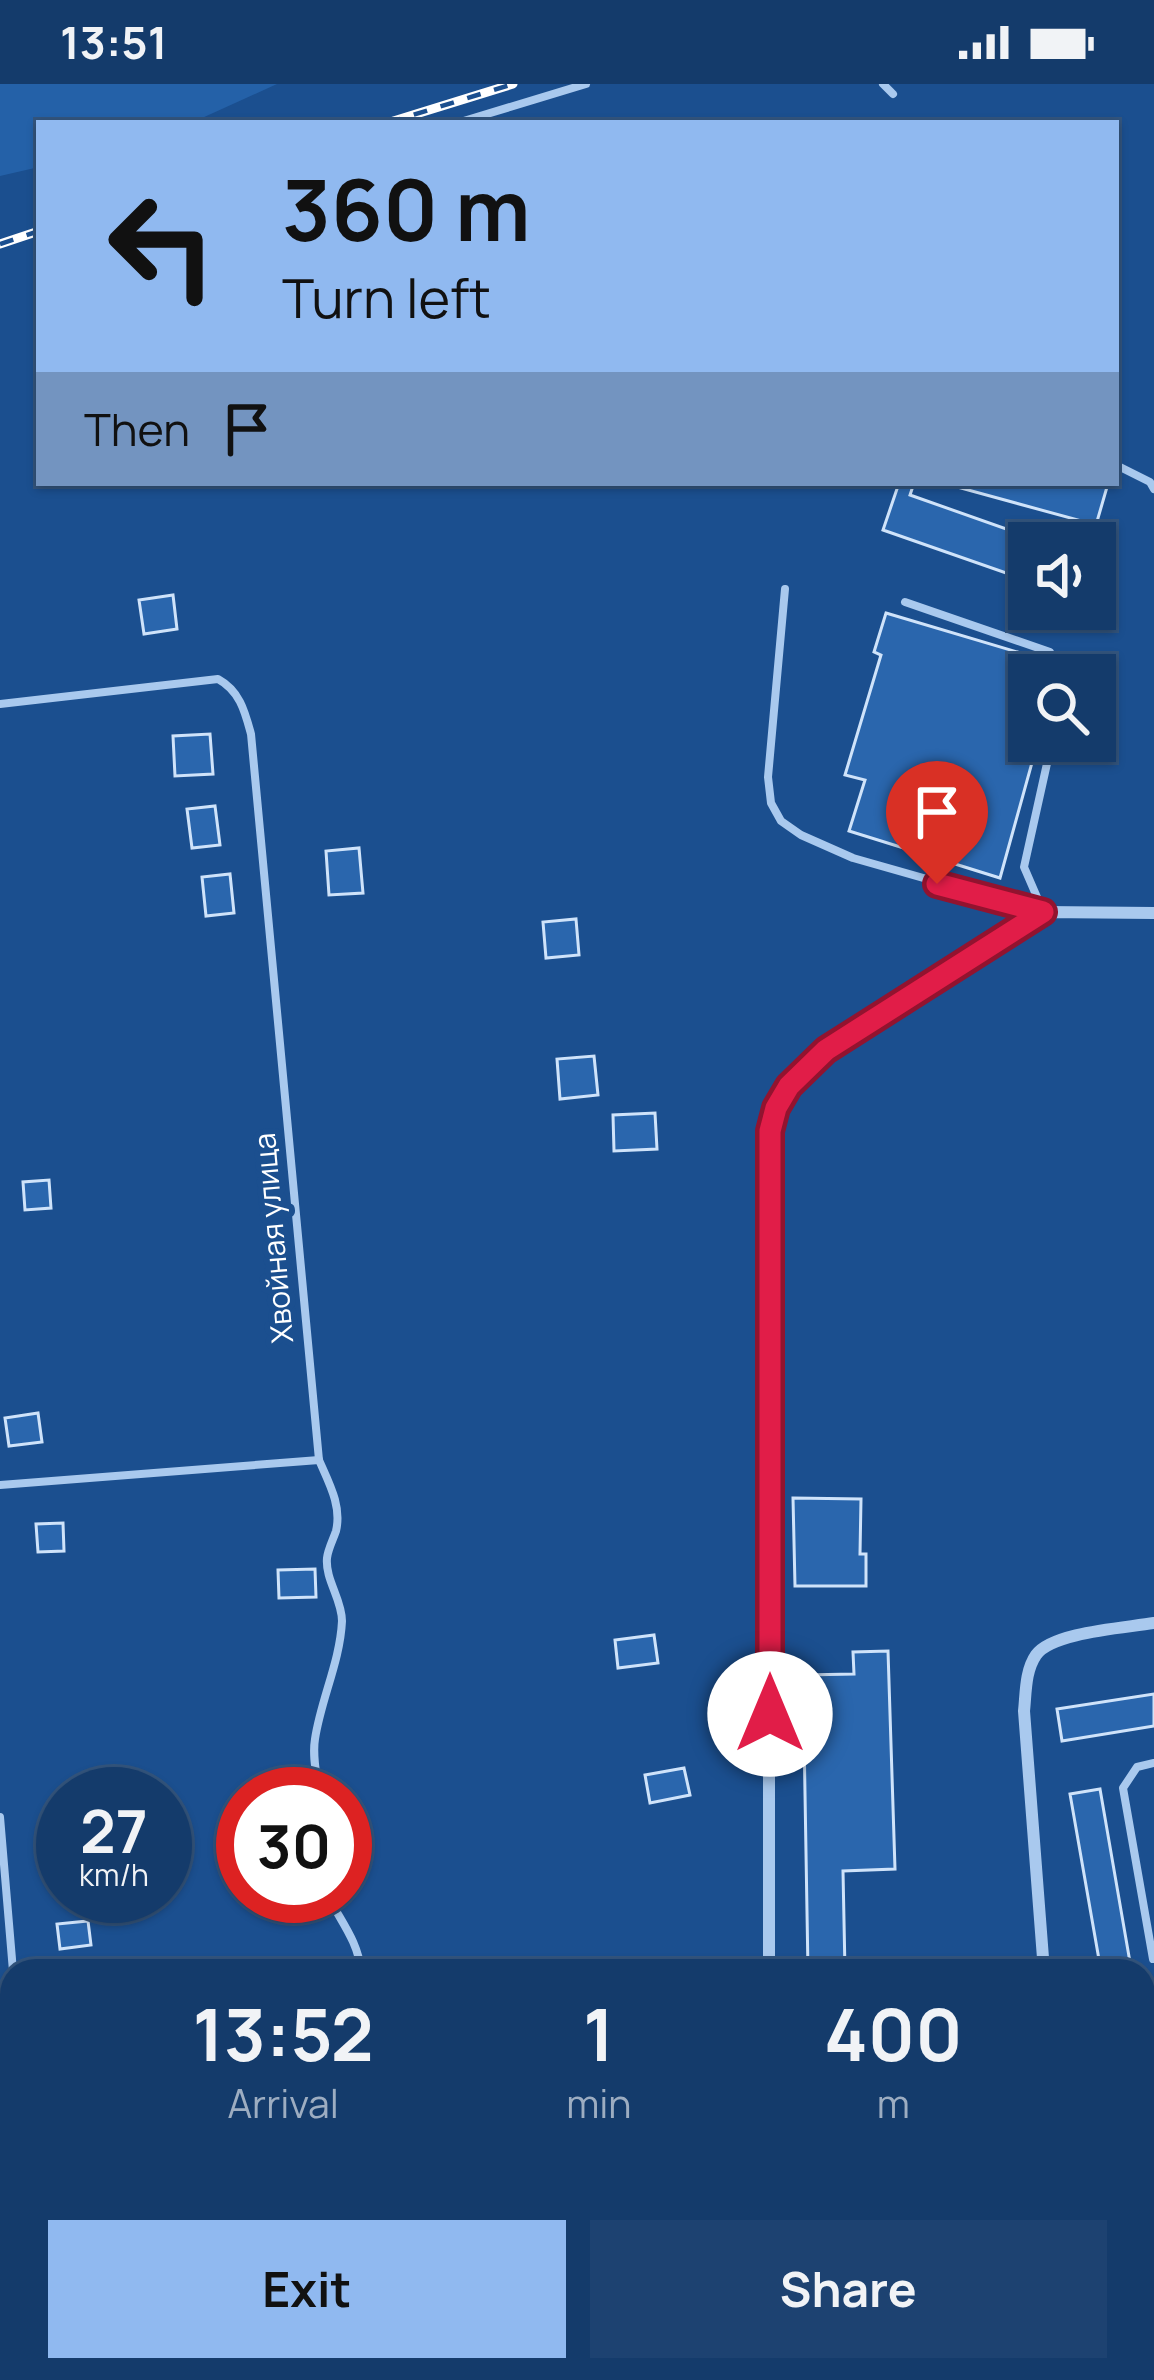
<!DOCTYPE html>
<meta charset="utf-8">
<style>
body{margin:0;font-family:Manrope,sans-serif;background:#1d4271;color:#f1f3f6;height:100vh;display:flex;flex-direction:column;font-size:45px;white-space:nowrap}
*{box-sizing:border-box;margin:0}
p{font-size:39px;color:#9dadc1}
.icon{flex:none;width:66px;height:66px;fill:none;stroke:currentColor;stroke-width:2;stroke-linecap:round;stroke-linejoin:round}
.map{position:relative;flex:1;overflow:hidden}
.drawer{position:absolute;left:0px;top:1875px;width:1155px;height:423px;display:flex;flex-direction:column;background:#143b6b;border-radius:36px 36px 0 0;box-shadow:0 3px 9px #0004,0 0 0 3px #33557e}
.drawer>*{flex:none}
.banner{position:absolute;left:36px;top:36px;width:1083px;height:366px;border-radius:0px;box-shadow:0 3px 9px #0004,0 0 0 3px #33557e;background:#90b9f0;color:#111;overflow:hidden}
.buttons{position:absolute;left:1008px;top:438px;display:grid;gap:24px}
.buttons a{display:grid;place-items:center;width:108px;height:108px;border-radius:0px;background:#143b6b;box-shadow:0 3px 9px #0004,0 0 0 3px #33557e;font-size:60px}
.speed{position:absolute;left:36px;top:1683px;display:flex;gap:24px;font-size:60px;font-weight:700;text-align:center}
.speed>*{display:grid;place-content:center;width:156px;height:156px;border-radius:50%;background:#143b6b;box-shadow:0 3px 9px #0004,0 0 0 3px #33557e;line-height:1}
.speed small{font-size:30px;font-weight:400}
.speed .limit{border:18px solid #d22;background:#fff;color:#111}
.pin{position:absolute;display:grid;place-items:center;width:102px;height:102px;color:#fff;margin:-123px -51px;border-radius:50% 50% 50% 0;rotate:-45deg;box-shadow:0 0 12px #0007}
.pin .icon{rotate:45deg}
.me{position:absolute;width:132px;margin:-66px;rotate:0deg;stroke-linejoin:round;filter:drop-shadow(0 0 9px #0008)}
.turn{display:flex;align-items:center;gap:42px;height:252px;padding:0 48px;font-size:54px}
.turn .icon{width:156px;height:156px;stroke-width:2.5}
.turn b{display:block;font-size:84px;line-height:102px}
.then{display:flex;align-items:center;height:114px;padding:0 48px;background:#0003;gap:24px;font-size:45px}
.eta{display:flex;justify-content:space-evenly;align-items:center;height:204px;text-align:center}
.eta b{font-size:72px;font-weight:700;line-height:84px}
.action{display:flex;gap:24px;margin-top:auto;padding:24px 48px}
.action a{flex:1;height:138px;border-radius:0px;background:#90b9f0;color:#111;font-size:48px;font-weight:700;line-height:138px;text-align:center}
.action a+a{background:#1d4271;color:#f1f3f6}
.status{display:flex;justify-content:space-between;align-items:center;height:84px;padding:0 60px;background:#143b6b;direction:ltr}
.status svg{height:33px;fill:currentColor}
.map>svg:first-child{display:block}
</style>
<div class="status"><b>13:51</b><svg viewBox="0 0 49 12"><path d="M0 12V9h3v3zM5 12V6h3v6zM10 12V3h3v9zM15 12V0h3v12zM26 1h20v11H26zM47 4h2v5h-2z"/></svg></div>
<div class="map">
<svg width="1154" height="2296" viewBox="0 0 1154 2296">
<rect width="100%" height="100%" fill="#1b4f8f"/>
<polygon fill="#2461a8" points="0,0 277,0 191,39 39,39 39,83 0,92"/>
<g fill="#2a66ad" stroke="#cfe3fa" stroke-width="3">
<polygon points="899,399 914,399 910,411 1029,453 1029,497 883,446"/>
<polygon points="958,399 1093,399 1107,403 1096,441 957,403"/>
<polygon points="173,511 177,545 144,550 139,516"/>
<polygon points="886,529 1044,576 1048,591 1029,591 1029,657 1038,657 1000,794 849,747 865,696 845,691 881,571 874,568"/>
<polygon points="210,650 213,690 175,692 173,652"/>
<polygon points="215,722 220,761 192,764 187,725"/>
<polygon points="359,764 363,809 329,811 326,767"/>
<polygon points="230,790 234,829 206,832 202,793"/>
<polygon points="576,835 579,871 546,874 543,838"/>
<polygon points="594,972 598,1011 560,1015 557,975"/>
<polygon points="655,1029 657,1065 614,1067 613,1031"/>
<polygon points="49,1096 51,1124 25,1126 23,1098"/>
<polygon points="38,1329 42,1358 9,1362 5,1334"/>
<polygon points="793,1414 861,1415 860,1470 866,1470 866,1502 795,1502"/>
<polygon points="63,1439 64,1467 38,1468 36,1440"/>
<polygon points="315,1485 316,1513 279,1514 278,1486"/>
<polygon points="654,1551 658,1579 618,1584 615,1556"/>
<polygon points="888,1567 895,1785 843,1787 845,1887 808,1887 803,1591 854,1590 853,1568"/>
<polygon points="1154,1610 1154,1642 1062,1657 1057,1625"/>
<polygon points="684,1684 690,1711 650,1719 645,1691"/>
<polygon points="1100,1705 1131,1884 1113,1887 1101,1887 1070,1710"/>
<polygon points="88,1837 91,1861 60,1865 57,1840"/>
</g>
<g fill="none" stroke-linecap="round" stroke-linejoin="round">
<g stroke="#a9c9ee" stroke-width="8">
<polyline points="883,0 893,10"/>
<polyline points="457,39 586,0"/>
<polyline points="1116,381 1150,398 1154,405"/>
<polyline points="785,505 768,693 771,719 781,737 801,751 853,774 1043,828"/>
<polyline points="905,518 1050,568 1057,591"/>
<path d="M0,620L218,595C240,607 245,628 251,650L319,1376C329,1399 342,1422 336,1447C333,1456 328,1465 327,1474C325,1496 342,1515 342,1537C340,1578 321,1615 315,1655C312,1673 317,1692 319,1710"/>
<polyline points="1043,827 1024,783 1052,657"/>
<polyline points="0,1401 319,1376"/>
<polyline points="0,1733 13,1887"/>
<path d="M328,1812C341,1838 358,1857 361,1887"/>
<polyline points="1153,1875 1123,1704 1137,1683 1154,1679"/>
<polyline points="1143,2185 1154,2183"/>
<polyline points="46,2286 47,2296"/>
<polyline points="398,2286 399,2296"/>
</g>
<g stroke="#a9c9ee" stroke-width="12">
<polyline points="769,1887 769,1047 776,1024 789,1002 826,966 1043,828 1154,829"/>
<path d="M1044,1887L1024,1627C1026,1609 1025,1587 1036,1571C1052,1548 1126,1544 1154,1539"/>
<polyline points="766,2286 766,2296"/>
<polyline points="1109,2286 1111,2296"/>
</g>
<g stroke="#fff" stroke-width="9">
<g id="rail">
<polyline points="387,39 513,0"/>
<polyline points="0,160 39,147"/>
</g>
</g>
<use href="#rail" stroke="#1b4f8f" stroke-width="4.5" stroke-dasharray="14" stroke-linecap="butt"/>
</g>
<g fill="none" stroke-linecap="round" stroke-linejoin="round">
<g stroke="#92132f" stroke-width="30">
<polyline id="route" points="770,1630 770,1047 776,1024 789,1002 826,966 1043,828 937,800"/>
</g>
<use href="#route" stroke="#e11d48" stroke-width="21"/>
</g>
<g text-anchor="middle" stroke-width="12" stroke-linejoin="round" paint-order="stroke">
<g font-size="30" fill="#fff" stroke="#1b4f8f">
<text transform="translate(274 1154) rotate(-95)" y="10">Хвойная улица</text>
</g>
</g>
</svg>
<div class="buttons">
<a><svg class="icon" aria-label="sound" viewBox="0 0 24 24"><path d="M4 9h4l5-4v14l-5-4H4zM17 9q2 3 0 6"/></svg></a>
<a><svg class="icon" aria-label="search" viewBox="0 0 24 24"><circle cx="10" cy="10" r="6"/><path d="M15 15l6 6"/></svg></a>
</div>
<div class="speed"><div>27<small>km/h</small></div><div class="limit">30</div></div>
<div class="pin" style="left:937px;top:800px;background:#d93025"><svg class="icon" aria-label="arrive" viewBox="0 0 24 24"><path d="M6 21V4h12l-3 4 3 4H6"/></svg></div>
<svg class="me" style="left:770px;top:1630px" viewBox="-20 -20 40 40"><circle r="19" fill="#fff"/><path d="M0-13L10 11 0 6-10 11z" fill="#e11d48"/></svg>
<div class="banner">
<div class="turn"><svg class="icon" aria-label="left" viewBox="0 0 24 24"><path d="M17 20v-9H6M10 6l-5 5 5 5"/></svg><div><b>360 m</b>Turn left</div></div>
<div class="then">Then<svg class="icon" aria-label="arrive" viewBox="0 0 24 24"><path d="M6 21V4h12l-3 4 3 4H6"/></svg></div>
</div>
<section class="drawer">
<div class="eta">
<div><b>13:52</b><p>Arrival</p></div>
<div><b>1</b><p>min</p></div>
<div><b>400</b><p>m</p></div>
</div>
<div class="action"><a>Exit</a><a>Share</a></div>
</section>
</div>
